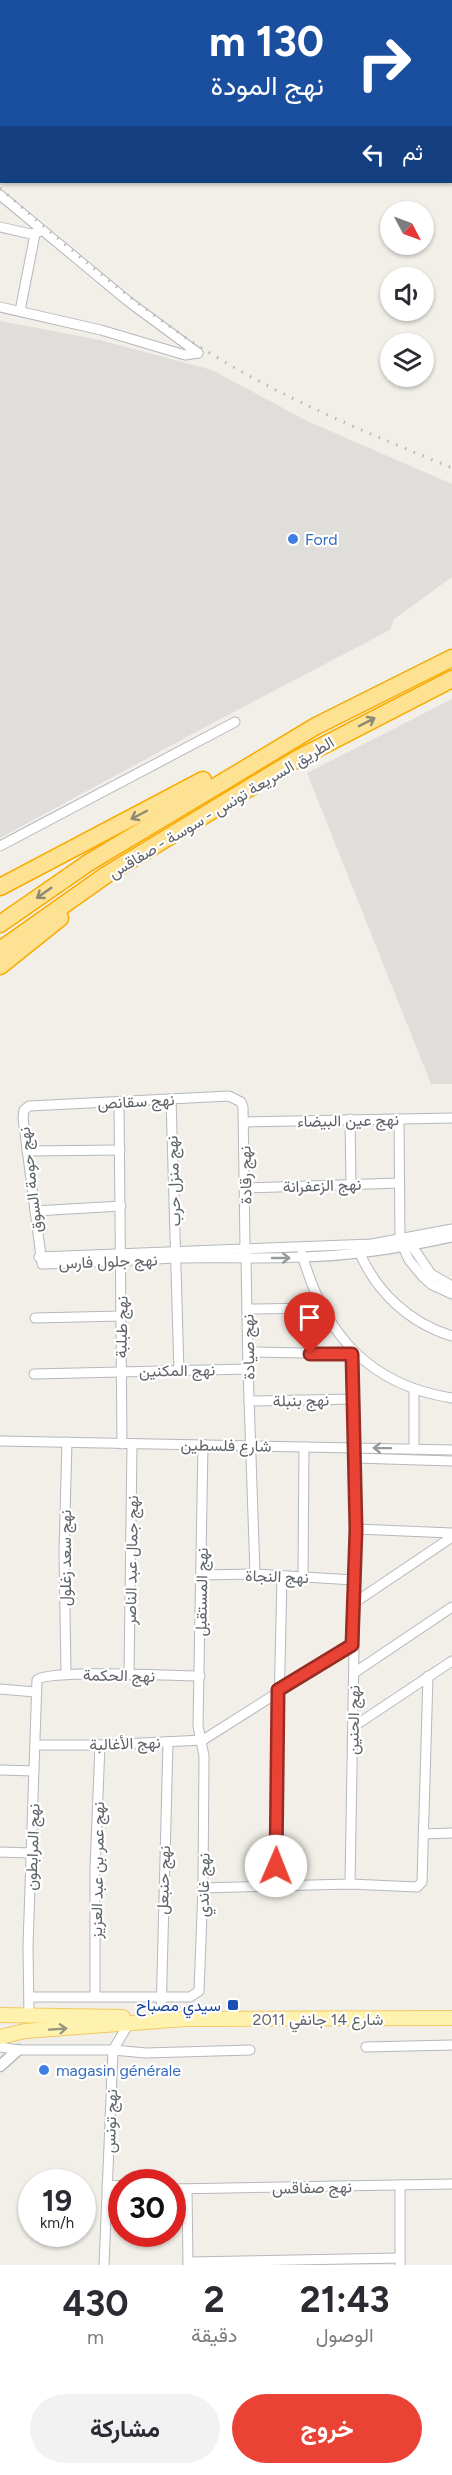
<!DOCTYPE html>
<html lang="ar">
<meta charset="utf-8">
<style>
body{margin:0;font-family:Figtree,Vazirmatn,sans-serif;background:#f2f2f3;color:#2b2b33;direction:rtl;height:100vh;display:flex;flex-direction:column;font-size:22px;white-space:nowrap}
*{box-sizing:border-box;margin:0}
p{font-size:20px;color:#7c7c81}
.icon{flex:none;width:33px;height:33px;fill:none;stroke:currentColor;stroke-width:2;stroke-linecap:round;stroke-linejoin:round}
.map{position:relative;height:2265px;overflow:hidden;direction:ltr}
.sheet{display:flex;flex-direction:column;background:#fff;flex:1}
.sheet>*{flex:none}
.banner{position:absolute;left:0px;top:0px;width:453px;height:183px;box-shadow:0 2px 4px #0004;direction:rtl;background:#1a4fa0;color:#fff;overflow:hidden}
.needle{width:39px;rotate:131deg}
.controls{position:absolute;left:380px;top:201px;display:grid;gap:12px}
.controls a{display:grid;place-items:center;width:54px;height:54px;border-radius:50%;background:#fff;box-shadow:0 2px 4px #0004;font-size:30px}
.speed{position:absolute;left:18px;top:2169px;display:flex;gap:12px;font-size:30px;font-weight:700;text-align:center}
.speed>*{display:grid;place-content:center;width:78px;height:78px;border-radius:50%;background:#fff;box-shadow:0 2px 4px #0004;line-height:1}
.speed small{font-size:15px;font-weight:400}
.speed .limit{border:9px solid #d22;background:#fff;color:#111}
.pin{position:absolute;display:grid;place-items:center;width:51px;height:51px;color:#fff;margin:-62px -26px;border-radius:50% 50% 50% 0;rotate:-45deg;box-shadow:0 0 6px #0007}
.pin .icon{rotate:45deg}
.me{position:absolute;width:66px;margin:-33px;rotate:1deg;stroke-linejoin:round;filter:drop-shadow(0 0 4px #0008)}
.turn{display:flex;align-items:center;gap:21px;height:126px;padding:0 30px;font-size:27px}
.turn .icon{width:78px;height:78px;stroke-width:2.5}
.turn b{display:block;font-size:42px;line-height:51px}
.then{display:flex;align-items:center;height:57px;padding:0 30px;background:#0003;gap:12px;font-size:22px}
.eta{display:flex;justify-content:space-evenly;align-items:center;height:102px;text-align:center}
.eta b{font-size:36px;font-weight:700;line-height:42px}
.button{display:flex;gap:12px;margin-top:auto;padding:12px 30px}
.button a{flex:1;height:69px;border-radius:36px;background:#ea4335;color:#fff;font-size:24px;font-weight:700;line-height:69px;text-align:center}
.button a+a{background:#f2f2f3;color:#2b2b33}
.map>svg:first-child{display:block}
</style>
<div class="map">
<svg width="452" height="2265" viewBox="0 0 452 2265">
<rect width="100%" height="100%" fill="#f1efe8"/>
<g fill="#e0deda">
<polygon points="0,321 100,340 212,370 307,421 452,484 452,577 394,619 390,630 220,719 0,838"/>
<polygon points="452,699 452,1084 431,1084 307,773"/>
</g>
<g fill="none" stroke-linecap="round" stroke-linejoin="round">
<g stroke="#b5b8bc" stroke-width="11">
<g id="minor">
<polyline points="91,2 92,0"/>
<polyline points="0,195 129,302 198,353"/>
<polyline points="0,227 31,234 39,232"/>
<polyline points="0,307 101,330 185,355 198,353"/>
<polyline points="20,311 35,234"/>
<polyline points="0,846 235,722"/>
<polyline points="171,1099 179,1371"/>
<polyline points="119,1102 122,1444"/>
<polyline points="350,1119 351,1183"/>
<polyline points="399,1119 400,1240 409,1260 423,1277 432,1285 452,1294"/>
<polyline points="244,1122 452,1118"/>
<polyline points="27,1151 120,1150"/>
<polyline points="246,1188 399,1183"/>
<polyline points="35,1211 121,1206"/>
<polyline points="410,1243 431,1274 452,1286"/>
<path d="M358,1249C375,1291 409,1323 452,1336"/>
<path d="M302,1254C324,1333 368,1385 452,1398"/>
<polyline points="39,1257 372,1244 452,1229"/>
<polyline points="247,1309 321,1308"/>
<polyline points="35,1318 121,1316"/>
<polyline points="248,1352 352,1354"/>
<polyline points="34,1374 248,1369"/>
<polyline points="249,1401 353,1399"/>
<polyline points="0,1441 452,1450"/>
<polyline points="414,1449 414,1389"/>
<polyline points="355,1458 452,1461"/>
<polyline points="356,1529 452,1533"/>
<path d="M255,1574L248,1369L246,1258L245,1248L243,1107L241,1102L229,1096L29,1106L24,1110L23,1118L42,1264C86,1263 130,1260 174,1258C217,1257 260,1259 303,1257C354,1256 402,1248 452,1237"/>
<polyline points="201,1575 255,1574 354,1580"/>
<polyline points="303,1576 304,1447"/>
<polyline points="354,1603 452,1537"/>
<polyline points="354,1673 452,1607"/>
<polyline points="66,1674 64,1552 67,1442"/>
<polyline points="129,1675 132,1444"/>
<polyline points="0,1689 35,1692"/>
<polyline points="353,1727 452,1661"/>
<polyline points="35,1745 100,1745 203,1740 353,1645"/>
<polyline points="0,1770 34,1771"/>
<polyline points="423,1834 452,1833"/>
<polyline points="0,1852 32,1853"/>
<polyline points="350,1884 356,1529 352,1350"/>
<polyline points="203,1888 350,1884 417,1887 422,1882 428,1676"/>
<polyline points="275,1888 282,1576"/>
<polyline points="95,1996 95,1869 100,1745"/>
<polyline points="29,1997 190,1997 199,1991 203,1888 204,1756 198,1726 203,1444"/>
<path d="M29,2016L28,1946L37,1680C49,1669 175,1676 200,1676"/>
<polyline points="161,2017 168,1742"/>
<polyline points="0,2047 18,2050 113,2050 146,2053 250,2050"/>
<polyline points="366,2047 452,2045"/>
<polyline points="107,2185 122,2186"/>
<polyline points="172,2189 452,2184"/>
<polyline points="187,2190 188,2265"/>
<polyline points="188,2262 400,2258"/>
<polyline points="104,2265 113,2050 128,2025"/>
<polyline points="400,2265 400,2185"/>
</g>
</g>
<g stroke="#b5b8bc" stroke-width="13">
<polyline id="tertiary" points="0,2066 18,2050"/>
</g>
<g stroke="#f2c960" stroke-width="16">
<g id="primary">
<polyline points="0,2015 123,2017"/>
<polyline points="0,2037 25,2031 185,2019 452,2018"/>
</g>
</g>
<g stroke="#f9ab00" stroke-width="19">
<g id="motorway">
<polyline points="0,887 203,780"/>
<polyline points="0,924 88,863 316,726 452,658"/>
<polyline points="0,950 106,875 297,759 452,679"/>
<polyline points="0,966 60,918"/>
</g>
</g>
<use href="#minor" stroke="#fff" stroke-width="9"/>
<use href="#tertiary" stroke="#fff" stroke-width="10"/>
<use href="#primary" stroke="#fff2af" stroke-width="14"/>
<use href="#motorway" stroke="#fde293" stroke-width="16"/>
<path stroke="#b6b7b8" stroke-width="3" stroke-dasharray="1.5 8" stroke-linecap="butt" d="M0,188C60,241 120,293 185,337C268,393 361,430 452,468"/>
</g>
<defs><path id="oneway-shaft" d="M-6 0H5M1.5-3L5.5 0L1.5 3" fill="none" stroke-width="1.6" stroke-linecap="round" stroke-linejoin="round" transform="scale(1.5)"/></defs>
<g stroke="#8e8975">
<use href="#oneway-shaft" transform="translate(367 722) rotate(-27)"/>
<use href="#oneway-shaft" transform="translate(139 815) rotate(152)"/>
<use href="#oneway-shaft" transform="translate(44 893) rotate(145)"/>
</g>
<g stroke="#979a9d">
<use href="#oneway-shaft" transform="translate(281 1258)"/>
<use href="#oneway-shaft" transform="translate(382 1448) rotate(-179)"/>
</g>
<use stroke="#979581" href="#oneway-shaft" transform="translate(58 2029) rotate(-4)"/>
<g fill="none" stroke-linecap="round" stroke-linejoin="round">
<g stroke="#982c22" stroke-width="15">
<polyline id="route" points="276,1866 278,1690 352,1645 356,1529 352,1354 310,1354"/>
</g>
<use href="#route" stroke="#ea4335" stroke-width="10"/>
</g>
<g fill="#3f7fe0" stroke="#fff" stroke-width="2">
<circle cx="293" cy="539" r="6"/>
<circle cx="44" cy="2070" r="6"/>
</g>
<rect fill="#1a4fb4" stroke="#fff" stroke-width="2" x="227" y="1999" width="12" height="12" rx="3"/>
<g text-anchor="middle" stroke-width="4.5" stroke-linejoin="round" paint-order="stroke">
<g font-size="16" fill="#366cbe" stroke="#fff" text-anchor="start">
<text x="305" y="545">Ford</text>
<text x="56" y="2076">magasin générale</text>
</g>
<g font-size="16" fill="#5f6368" stroke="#fff">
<text transform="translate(221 807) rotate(-31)" y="6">الطريق السريعة تونس - سوسة - صفاقس</text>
<text transform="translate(136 1101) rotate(-3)" y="6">نهج سقانص</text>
<text transform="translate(348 1120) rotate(-1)" y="6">نهج عين البيضاء</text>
<text transform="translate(245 1175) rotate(-91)" y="6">نهج رقادة</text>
<text transform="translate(30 1180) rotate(-97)" y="6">نهج حومة السوق</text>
<text transform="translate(173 1181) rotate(-92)" y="6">نهج منزل حرب</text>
<text transform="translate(322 1185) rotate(-2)" y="6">نهج الزعفرانة</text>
<text transform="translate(108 1261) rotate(-2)" y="6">نهج جلول فارس</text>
<text transform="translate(121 1327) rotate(-89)" y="6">نهج طبلبة</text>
<text transform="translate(248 1347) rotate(-91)" y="6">نهج صيادة</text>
<text transform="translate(177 1370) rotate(-1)" y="6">نهج المكنين</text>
<text transform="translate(301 1400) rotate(-1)" y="6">نهج بنبلة</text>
<text transform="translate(226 1445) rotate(1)" y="6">شارع فلسطين</text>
<text transform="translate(65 1558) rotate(-90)" y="6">نهج سعد زغلول</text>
<text transform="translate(131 1560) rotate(-89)" y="6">نهج جمال عبد الناصر</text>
<text transform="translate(277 1576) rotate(2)" y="6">نهج النجاة</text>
<text transform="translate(201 1592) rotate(-89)" y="6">نهج المستقبل</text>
<text transform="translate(119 1675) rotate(1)" y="6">نهج الحكمة</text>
<text transform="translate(353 1720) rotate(-89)" y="6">نهج الحنين</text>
<text transform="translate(125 1743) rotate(-2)" y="6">نهج الأغالبة</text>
<text transform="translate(32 1847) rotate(-88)" y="6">نهج المرابطون</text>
<text transform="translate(97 1870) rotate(-89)" y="6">نهج عمر بن عبد العزيز</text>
<text transform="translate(163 1880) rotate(-88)" y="6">نهج حنبعل</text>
<text transform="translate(203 1885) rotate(-89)" y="6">نهج غاندي</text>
<text x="318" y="2025">شارع 14 جانفي 2011</text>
<text transform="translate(110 2121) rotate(-88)" y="6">نهج تونس</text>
<text transform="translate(312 2187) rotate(-1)" y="6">نهج صفاقس</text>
</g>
<g font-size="16" fill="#164399" stroke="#fff" text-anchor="end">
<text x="221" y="2011">سيدي مصباح</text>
</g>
</g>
</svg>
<div class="controls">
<a><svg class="needle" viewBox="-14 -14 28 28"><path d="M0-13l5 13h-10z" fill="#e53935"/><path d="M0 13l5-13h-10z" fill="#7c7c81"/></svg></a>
<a><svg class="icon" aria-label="sound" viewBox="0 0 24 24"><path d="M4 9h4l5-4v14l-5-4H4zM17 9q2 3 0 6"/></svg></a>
<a><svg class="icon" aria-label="layers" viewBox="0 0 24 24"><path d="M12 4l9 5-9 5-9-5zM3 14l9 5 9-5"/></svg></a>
</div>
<div class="speed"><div>19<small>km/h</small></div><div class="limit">30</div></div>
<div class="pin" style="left:310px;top:1354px;background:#d93025"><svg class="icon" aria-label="arrive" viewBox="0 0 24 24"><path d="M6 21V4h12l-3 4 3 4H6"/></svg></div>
<svg class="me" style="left:276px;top:1866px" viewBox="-20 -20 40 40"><circle r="19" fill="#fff"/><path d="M0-13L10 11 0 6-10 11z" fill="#ea4335"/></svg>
<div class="banner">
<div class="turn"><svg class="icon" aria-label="right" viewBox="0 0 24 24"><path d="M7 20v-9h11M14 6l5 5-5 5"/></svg><div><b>130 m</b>نهج المودة</div></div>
<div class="then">ثم<svg class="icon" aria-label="left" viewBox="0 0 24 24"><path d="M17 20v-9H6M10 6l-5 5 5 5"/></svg></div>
</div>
</div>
<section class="sheet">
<div class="eta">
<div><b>21:43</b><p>الوصول</p></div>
<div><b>2</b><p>دقيقة</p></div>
<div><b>430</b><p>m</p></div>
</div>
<div class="button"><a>خروج</a><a>مشاركة</a></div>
</section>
